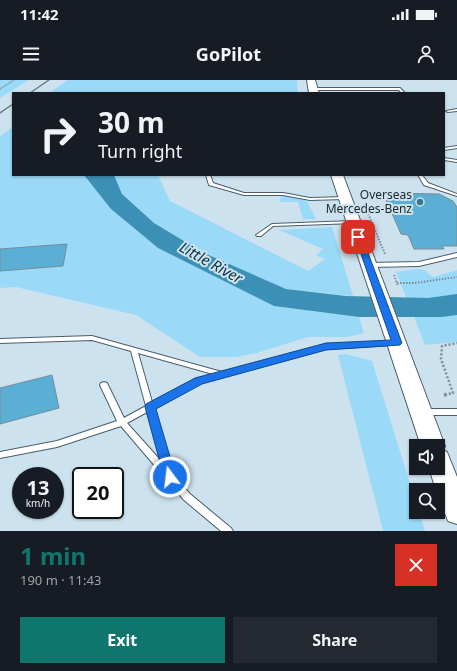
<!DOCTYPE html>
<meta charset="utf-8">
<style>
body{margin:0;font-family:"Noto Sans",sans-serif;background:#242831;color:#f1f3f6;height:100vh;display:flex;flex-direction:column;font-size:15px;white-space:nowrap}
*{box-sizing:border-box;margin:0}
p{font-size:13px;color:#9ea1a6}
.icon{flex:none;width:22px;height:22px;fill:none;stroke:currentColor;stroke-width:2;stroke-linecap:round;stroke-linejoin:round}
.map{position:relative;height:451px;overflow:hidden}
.side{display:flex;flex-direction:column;background:#171b24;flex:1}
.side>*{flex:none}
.guide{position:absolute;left:12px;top:12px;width:433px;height:84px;border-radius:0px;box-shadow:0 1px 3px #0004;background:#171b24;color:#f1f3f6;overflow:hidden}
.controls{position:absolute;left:409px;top:359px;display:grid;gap:8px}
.controls a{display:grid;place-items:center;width:36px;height:36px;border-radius:0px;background:#171b24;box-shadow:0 1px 3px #0004;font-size:20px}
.speed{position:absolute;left:12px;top:387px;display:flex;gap:8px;font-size:20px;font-weight:700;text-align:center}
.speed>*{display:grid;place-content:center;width:52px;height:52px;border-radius:50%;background:#171b24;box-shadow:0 1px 3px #0004;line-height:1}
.speed small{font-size:10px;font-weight:400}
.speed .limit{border:2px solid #111;border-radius:6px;background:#fff;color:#111}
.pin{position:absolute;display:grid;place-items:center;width:34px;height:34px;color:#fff;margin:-17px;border-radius:8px;box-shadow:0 2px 6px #0006}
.me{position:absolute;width:44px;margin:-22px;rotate:345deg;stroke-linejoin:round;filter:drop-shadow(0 0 3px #0008)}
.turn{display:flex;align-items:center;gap:14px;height:84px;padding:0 20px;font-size:18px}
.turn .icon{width:52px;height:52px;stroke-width:2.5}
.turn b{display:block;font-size:28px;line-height:34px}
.round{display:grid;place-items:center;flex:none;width:42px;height:42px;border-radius:0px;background:#242831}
.headline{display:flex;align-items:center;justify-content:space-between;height:68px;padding:0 20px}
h1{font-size:24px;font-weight:700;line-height:30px;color:#0f766e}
.action{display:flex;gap:8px;margin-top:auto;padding:8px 20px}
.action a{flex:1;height:46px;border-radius:0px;background:#0f766e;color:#fff;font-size:16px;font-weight:700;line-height:46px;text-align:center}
.action a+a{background:#242831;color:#f1f3f6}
.status{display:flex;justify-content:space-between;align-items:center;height:28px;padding:0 20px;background:#171b24;direction:ltr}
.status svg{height:11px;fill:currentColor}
header{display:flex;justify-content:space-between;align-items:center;height:52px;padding:0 20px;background:#171b24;font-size:18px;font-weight:700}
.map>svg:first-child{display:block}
</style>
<div class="status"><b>11:42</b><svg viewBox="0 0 49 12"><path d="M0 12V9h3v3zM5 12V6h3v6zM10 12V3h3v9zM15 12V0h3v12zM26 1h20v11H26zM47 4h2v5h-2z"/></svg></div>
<header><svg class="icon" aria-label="menu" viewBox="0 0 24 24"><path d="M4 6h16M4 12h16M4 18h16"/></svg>GoPilot<svg class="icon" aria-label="person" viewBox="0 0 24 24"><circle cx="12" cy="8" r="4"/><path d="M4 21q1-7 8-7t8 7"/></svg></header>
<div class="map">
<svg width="457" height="451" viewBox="0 0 457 451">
<rect width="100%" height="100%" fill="#cce3ef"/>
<g fill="#9ad9f8">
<polygon points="0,0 29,0 0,18"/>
<polygon points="68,0 297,0 298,13 49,13"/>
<polygon points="13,47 13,95 84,95 111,129 158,168 274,226 359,237 364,253 348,257 308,257 257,273 236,277 200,277 136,235 16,207 0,208 0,56"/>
<polygon points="114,95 158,95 170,121 308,191 325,179 316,175 323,169 279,150 332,147 353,216 286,209 204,173 154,143 122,114"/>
<polygon points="282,115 296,117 307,121 316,139 303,139 298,122 279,122"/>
<polygon points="417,189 424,190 433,197 457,190 457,262 425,265 396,192"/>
<polygon points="346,274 372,281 416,423 416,432 419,432 425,451 383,451 338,275"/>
</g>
<polygon fill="#3c90b5" points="84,95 114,95 122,114 154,143 204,173 286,209 346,216 428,218 457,214 457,235 442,237 359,237 274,226 158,168 111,129"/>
<g fill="#5cafd4" stroke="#768c97">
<polygon points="383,113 439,114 453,121 457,127 457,166 442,166 444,169 414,169 408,155 401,154"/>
<polygon points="67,164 63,186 0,191 0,169"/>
<polygon points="52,295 59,328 0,344 0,308"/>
</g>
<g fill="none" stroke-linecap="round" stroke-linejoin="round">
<g stroke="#4a5e69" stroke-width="2">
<g id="service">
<polygon points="313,8 400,8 405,13 401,13 399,10 312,10"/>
<polygon points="457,29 457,31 448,32 446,31"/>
<polygon points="457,66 457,68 444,70 444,68"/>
<polygon points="444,78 457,80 457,82 444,80"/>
<polygon points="206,95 210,95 213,103 244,113 283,113 310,118 345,117 347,118 345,119 310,120 283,115 244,115 209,105"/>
<polygon points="418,95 422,95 428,103 457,114 457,116 424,105"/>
<polygon points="353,141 355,141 355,143 273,146 261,156 257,156 256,155 272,144"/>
<polygon points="457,173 457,177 419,186 370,187 367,185 370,183 419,182"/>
<path d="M92,256L222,292L326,265L395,261H397L398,263L397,265H395L326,269L200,303L154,328L173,395L190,414L231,448L233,451H221L184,420L121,346L57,367L0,378V372L57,361L117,341L100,305L101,303L104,302L107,303L124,338L146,326L131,271L92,260L0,263V259ZM138,273L213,294L196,299L152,322ZM147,332L161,381L127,343Z"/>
<polygon points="425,329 457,329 457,335 425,335 422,334 421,332 422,330"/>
</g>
</g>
<g stroke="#4a5e69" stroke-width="2">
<g id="secondary">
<polygon points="307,0 315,0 319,13 309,13"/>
<polygon points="331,95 343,95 445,366 443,370 447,372 457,397 457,444 448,441 438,415 438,410 436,410 429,388 438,388 438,366 421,366"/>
</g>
</g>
<polyline stroke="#7e8e97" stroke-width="1.5" stroke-dasharray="1 1" stroke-linecap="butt" points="0,9 14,0"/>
<g stroke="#7e8e97" stroke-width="2" stroke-dasharray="1.5 1.5" stroke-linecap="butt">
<polyline points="367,131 385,174"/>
<polyline points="394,195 398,206"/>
<polyline points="397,203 415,203 457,197"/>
</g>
<polyline stroke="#7e8e97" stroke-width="2.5" stroke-dasharray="2 2" stroke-linecap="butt" points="445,315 453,313 441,279 442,266 457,263"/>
<polyline stroke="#7e8e97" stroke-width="3.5" stroke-dasharray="2.5 2.5" stroke-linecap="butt" points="444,315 449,314"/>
<use href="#service" fill="#fff" fill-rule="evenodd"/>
<use href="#secondary" fill="#fff" fill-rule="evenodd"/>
<g stroke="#6c7b82" stroke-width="1.5">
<polyline points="30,13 49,0"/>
<polyline points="0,33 13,24"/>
</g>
</g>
<polygon fill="#1a73e8" stroke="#114b97" points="358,154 362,157 402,263 400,265 326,270 202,304 156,329 176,397 174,401 170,403 165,401 145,327 146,324 195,298 326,263 391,260 355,157"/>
<circle fill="#3b748e" stroke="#cce3ef" stroke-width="1.5" cx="420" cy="122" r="4"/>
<g text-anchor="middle" stroke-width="4" stroke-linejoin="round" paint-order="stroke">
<g font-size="12" fill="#20292d" stroke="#cce3ef" text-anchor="end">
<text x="412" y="119">Overseas<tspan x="412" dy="14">Mercedes-Benz</tspan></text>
</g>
<g font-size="15" font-style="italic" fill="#0c3343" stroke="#cce3ef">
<text transform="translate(211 183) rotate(29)" y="5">Little River</text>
</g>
</g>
</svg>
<div class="controls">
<a><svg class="icon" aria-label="sound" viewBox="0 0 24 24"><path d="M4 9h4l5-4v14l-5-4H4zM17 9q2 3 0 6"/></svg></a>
<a><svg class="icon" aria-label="search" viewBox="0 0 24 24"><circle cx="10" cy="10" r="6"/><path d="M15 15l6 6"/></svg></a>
</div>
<div class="speed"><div>13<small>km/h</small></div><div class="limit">20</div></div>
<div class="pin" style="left:358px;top:157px;background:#d93025"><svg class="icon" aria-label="arrive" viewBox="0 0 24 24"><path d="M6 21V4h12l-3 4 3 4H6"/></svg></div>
<svg class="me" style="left:170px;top:397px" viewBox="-20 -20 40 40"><circle r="17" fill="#1a73e8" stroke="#fff" stroke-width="3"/><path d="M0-11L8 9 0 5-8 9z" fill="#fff"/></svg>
<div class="guide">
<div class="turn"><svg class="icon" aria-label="right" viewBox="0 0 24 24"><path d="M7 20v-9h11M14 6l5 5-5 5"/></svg><div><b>30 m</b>Turn right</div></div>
</div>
</div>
<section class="side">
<div class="headline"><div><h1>1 min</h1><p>190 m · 11:43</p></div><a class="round" style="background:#d93025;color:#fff"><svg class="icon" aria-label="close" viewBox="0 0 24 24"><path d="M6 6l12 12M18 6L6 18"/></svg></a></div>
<div class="action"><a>Exit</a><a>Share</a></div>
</section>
